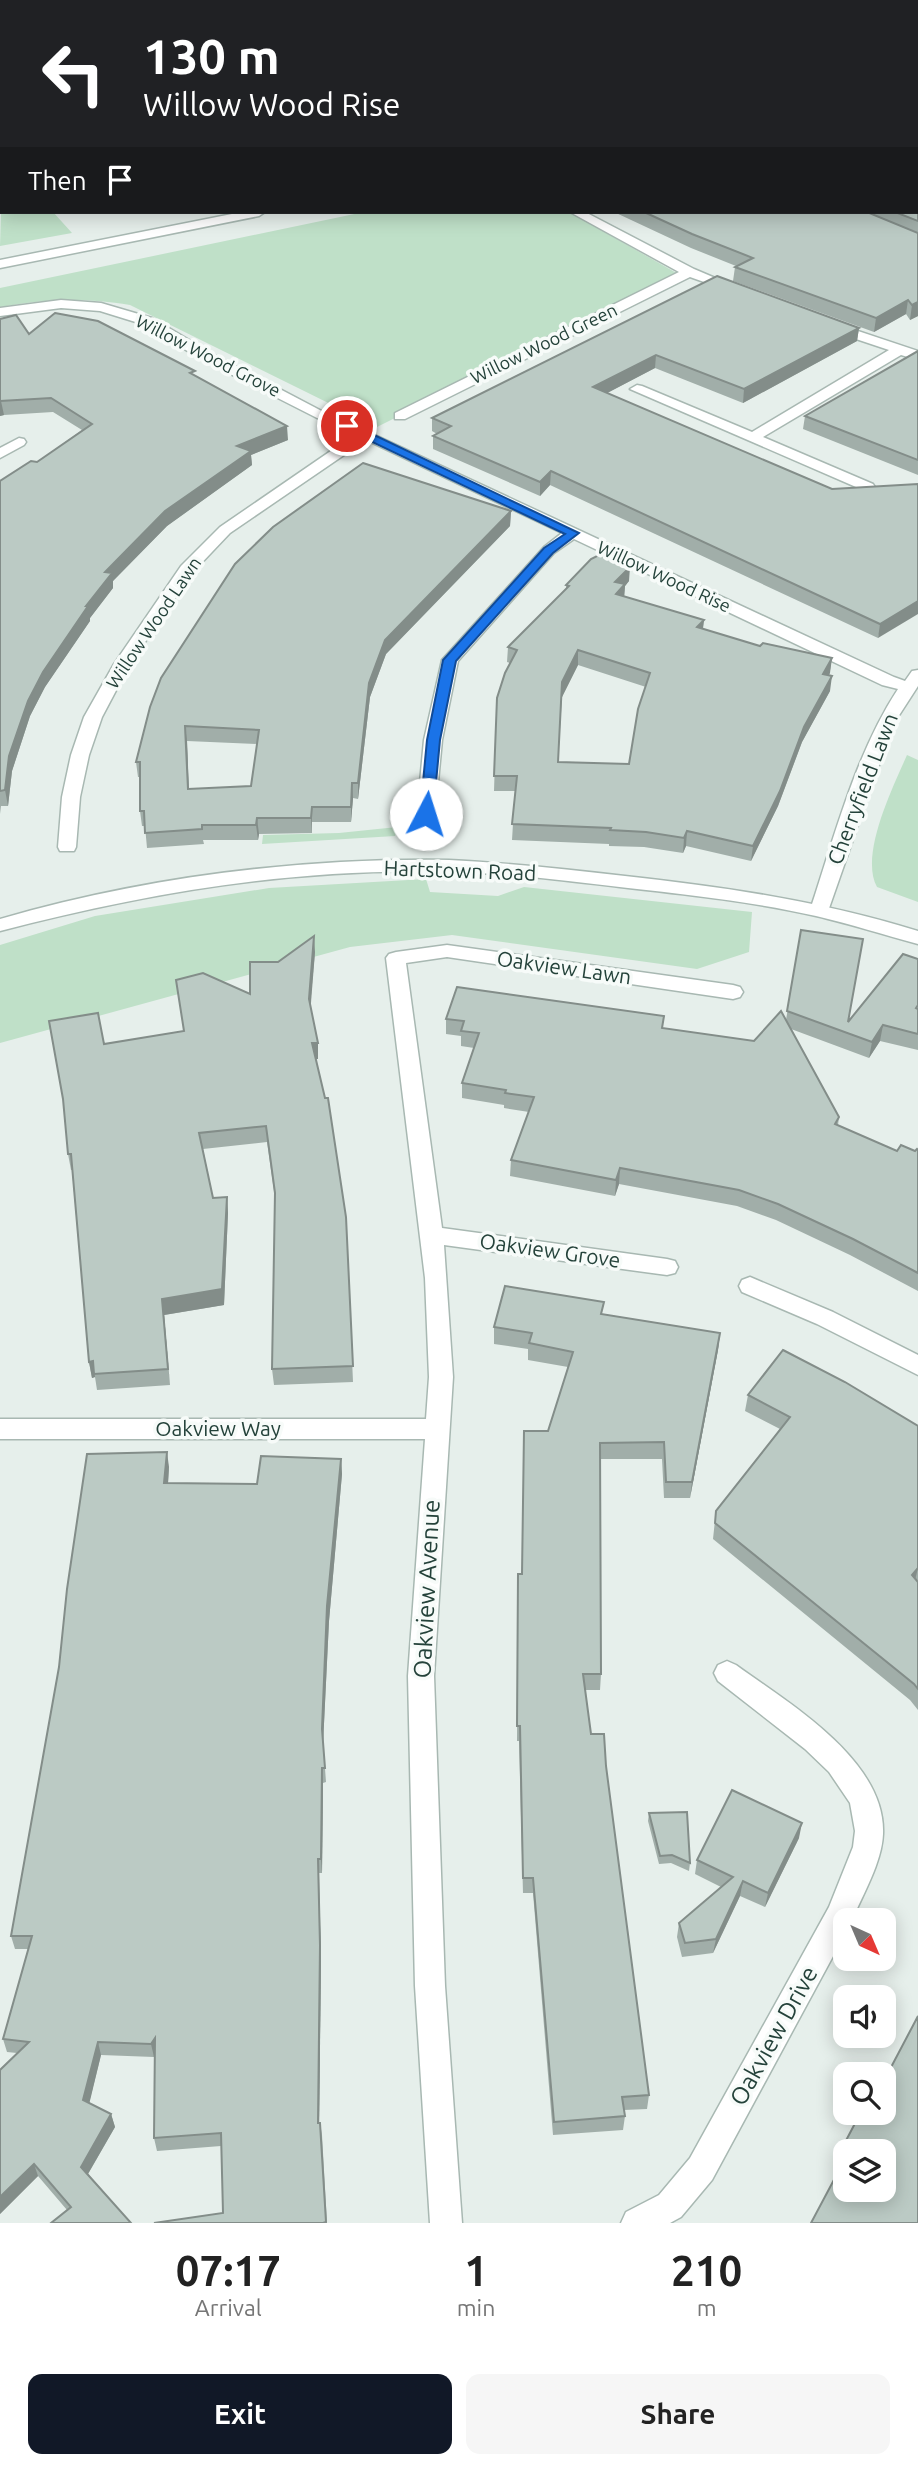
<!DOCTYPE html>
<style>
body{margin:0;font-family:Ubuntu,sans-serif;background:#f6f6f6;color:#222;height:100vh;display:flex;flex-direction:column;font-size:26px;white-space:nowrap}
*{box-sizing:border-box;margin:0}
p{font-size:23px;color:#767676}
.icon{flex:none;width:38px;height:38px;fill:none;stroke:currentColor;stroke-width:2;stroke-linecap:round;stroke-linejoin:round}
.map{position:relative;height:2223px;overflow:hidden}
.details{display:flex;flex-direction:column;background:#fff;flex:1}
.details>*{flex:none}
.guide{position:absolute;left:0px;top:0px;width:919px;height:214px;box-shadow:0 4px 18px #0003;background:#202124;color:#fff;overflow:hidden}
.needle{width:46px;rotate:136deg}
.buttons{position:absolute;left:833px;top:1908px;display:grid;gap:14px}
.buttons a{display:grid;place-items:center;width:63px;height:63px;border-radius:14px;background:#fff;box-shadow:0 4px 18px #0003;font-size:35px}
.pin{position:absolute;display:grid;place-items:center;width:60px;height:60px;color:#fff;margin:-30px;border:4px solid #fff;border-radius:50%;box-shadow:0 2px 7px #0007}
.me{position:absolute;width:77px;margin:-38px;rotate:5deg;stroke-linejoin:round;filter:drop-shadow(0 0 5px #0008)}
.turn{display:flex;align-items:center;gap:24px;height:147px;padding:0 28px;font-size:32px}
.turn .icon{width:91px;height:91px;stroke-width:2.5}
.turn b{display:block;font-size:49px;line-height:60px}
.then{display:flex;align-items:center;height:66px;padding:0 28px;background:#0003;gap:14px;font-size:26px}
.eta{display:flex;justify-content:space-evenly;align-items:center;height:119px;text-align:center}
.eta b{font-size:42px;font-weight:600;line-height:49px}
.primary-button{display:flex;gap:14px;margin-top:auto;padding:14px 28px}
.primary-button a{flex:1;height:80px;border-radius:14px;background:#111827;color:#fff;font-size:28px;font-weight:600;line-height:80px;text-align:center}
.primary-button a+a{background:#f6f6f6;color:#222}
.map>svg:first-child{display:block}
</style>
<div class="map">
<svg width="918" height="2223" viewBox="0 0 918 2223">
<rect width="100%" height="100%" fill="#e6efeb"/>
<g fill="#bfe0c8">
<polygon points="2,179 2,212 53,212 72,233 0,246"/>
<path d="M364,212H569L680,275L377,427L130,305C83,297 47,299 0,307V288Z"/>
<path d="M907,755L918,760V902L877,887C859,855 894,785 907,755Z"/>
<polygon points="397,827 395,836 262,844 263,835 339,833"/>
<polygon points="426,879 430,892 498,896 524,887 752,912 749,952 697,969 452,935 350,947 0,1043 0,945 95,916 269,888"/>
</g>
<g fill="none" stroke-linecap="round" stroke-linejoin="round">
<g stroke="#a8b8b2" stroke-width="3">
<g id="minor">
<polygon points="296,0 324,0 325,2 297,2"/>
<polygon points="536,0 546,0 535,2"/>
<rect x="917" y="102" width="1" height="6"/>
<polygon points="0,170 2,170 0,179"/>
<polygon points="570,212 585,212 694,269 741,289 735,293 690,277 405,419 395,419 395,413 679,272"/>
<polygon points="61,300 101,303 152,318 211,353 335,418 333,421 323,421 201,359 142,324 100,311 61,308 0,316 0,308"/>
<polygon points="831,322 918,351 918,360 901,355 763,437 873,484 875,487 873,490 863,490 630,389 637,385 642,386 752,432 889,350 826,329 824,326"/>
<path d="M347,422L894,677L905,681L912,671L918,670V686L898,717L885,748L827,914H813L810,910L815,895C837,827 858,750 898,689L882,685L574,539L554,553L458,661L442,740L435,814L432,818H420L417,814L424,740L442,660L544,547L562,533L366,440L230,533L193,572L130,664L102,717L89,755L80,797L76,847L74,851H60L58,847L62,797L71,755L84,717L114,664L181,566L220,527L354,435L340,426Z"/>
<polygon points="19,438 24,439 26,442 24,445 0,458 0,448"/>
<polygon points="447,945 733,985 740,987 743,992 740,997 733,999 447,957 406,963 442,1228 667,1259 675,1261 678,1267 675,1273 667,1275 444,1245 453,1377 434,1676 445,1986 462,2223 430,2223 415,1986 408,1676 425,1439 0,1439 0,1419 426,1419 429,1377 425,1278 386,958 389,954 396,952"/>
<polygon points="750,1277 833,1312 918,1355 918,1375 817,1324 742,1292 739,1286 742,1280"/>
<path d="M727,1661L736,1665C788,1703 886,1760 883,1834C882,1862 863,1894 852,1920H845V1934L712,2180L681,2217L670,2223H621L626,2212L659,2195L690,2158L829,1907L853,1847L855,1831L850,1803L829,1772L805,1749L718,1681L714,1673L718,1665Z"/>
</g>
</g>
<g stroke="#a8b8b2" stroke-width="3">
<g id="tertiary">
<polygon points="918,74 918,81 917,81 917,74"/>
<polygon points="242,212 265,212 259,216 0,268 0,260"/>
<path d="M449,860C508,863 566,869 625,876C724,887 822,901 918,931V944C884,935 851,924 816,916C754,902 691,895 628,888C569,881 509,873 449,872C297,867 146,893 0,931V919C145,877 298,858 449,860Z"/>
</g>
</g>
<use href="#minor" fill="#fff" fill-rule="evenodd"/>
<use href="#tertiary" fill="#fff" fill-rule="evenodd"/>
</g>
<g fill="#a1aea9" fill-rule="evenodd">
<polygon points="2,5 2,134 0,136 0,7"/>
<polygon points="918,111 918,316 910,320 906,314 874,332 733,281 735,267 736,266 691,248 614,212 917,212"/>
<polygon points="717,276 859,328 857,341 743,403 655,368 607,393 832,489 918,484 878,638 550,485 540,496 433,449 433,436 437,434 432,431 432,418"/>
<polygon points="0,319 29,334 196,376 288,440 251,455 252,465 167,526 113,581 113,588 90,618 90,621 45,687 30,716 12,771 8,806 1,806 0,814 0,481 37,462 82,430 53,412 4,415 0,416"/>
<polygon points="918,351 918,475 803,429 805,416"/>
<path d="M511,511L510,526L386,654L370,697L358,799L353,798L351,822H312V833L259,834L258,840H203L204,844L147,848L145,826H142L140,811V777H138L136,762L150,707ZM187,741L257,744L251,786L189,789Z"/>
<path d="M629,581L625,586L624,597L704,620L703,629L760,646L832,658L829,676L830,691L802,742L778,806L751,861L686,846L683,853L644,847L609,846V844L512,840L515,791H494L497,698L510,663L507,662L508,647L566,589V585ZM578,665L646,687L629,764L558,762L562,697Z"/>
<polygon points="801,930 848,1022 918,959 918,1050 880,1041 869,1058 791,1029 839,1117 838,1125 897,1151 915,1151 918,1150 918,1291 850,1255 776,1220 737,1206 619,1184 615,1196 510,1176 511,1160 529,1112 504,1108 504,1105 462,1098 462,1083 474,1048 461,1046 461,1036 446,1034 446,1019 663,1028 754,1041 786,1020"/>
<polygon points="315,952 310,1007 318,1059 316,1059 346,1217 353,1382 274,1385 272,1369 275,1198 267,1142 203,1149 213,1198 227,1197 228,1213 224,1305 164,1315 170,1385 97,1390 95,1377 92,1378 89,1362 72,1170 71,1170 68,1154 183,1031 250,994 278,962"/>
<polygon points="603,1314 720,1333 718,1350 690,1498 664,1498 662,1459 600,1459 601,1674 600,1690 585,1690 591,1734 606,1766 649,2095 647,2109 624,2110 625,2116 623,2130 553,2135 533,1893 523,1893 519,1741 517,1741 518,1590 522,1574 548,1431 568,1367 528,1360 528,1349 494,1344 494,1327"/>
<polygon points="748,1395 918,1426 918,1710 910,1700 713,1539 716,1511 780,1429 745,1411"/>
<polygon points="341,1459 342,1474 329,1621 323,1744 326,1782 323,1783 322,1873 319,1873 321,1959 319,2123 320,2123 322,2135 327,2223 154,2223 223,2213 221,2146 157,2151 154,2138 154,2057 101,2055 89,2103 111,2114 115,2127 88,2174 131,2223 67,2210 38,2176 0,2214 0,2070 17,2053 7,2052 3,2039 28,1949 15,1949 11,1936 169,1467 168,1483 257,1484"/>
<polygon points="649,1813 690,1863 689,1871 671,1863 659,1864 648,1821"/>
<polygon points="799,1838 765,1907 740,1896 713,1953 682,1957 677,1937 679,1923 721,1887 695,1874 697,1860"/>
<path d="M918,2016V2223H811L841,2166L837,2163L841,2150L861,2112H884V2074H882L884,2070L888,2073ZM845,2151H884V2189H845Z"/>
</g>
<g fill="#838d89">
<polygon points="159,0 171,0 169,2 157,2"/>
<polygon points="2,119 2,134 0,136 0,121"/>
<polygon points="908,300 906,314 874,332 876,318"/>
<polygon points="918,302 918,316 910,320 912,305"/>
<polygon points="859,328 857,341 743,403 744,389"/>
<polygon points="656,355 655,368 592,401 593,387"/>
<polygon points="0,401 1,401 4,415 0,416"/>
<polygon points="287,426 288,440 251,455 252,465 167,526 113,581 113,588 90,618 90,621 45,687 30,716 12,771 8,806 5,790 9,756 28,701 43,672 86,606 105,572 165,511 237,446"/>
<polygon points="551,471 550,485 540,496 540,482"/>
<polygon points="511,511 510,526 386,654 370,697 358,799 358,783 369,683 385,640"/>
<polygon points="630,567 629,581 625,586 624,599 615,609 615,582"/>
<polygon points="918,601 918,614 878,638 880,624"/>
<polygon points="704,620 702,634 697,627"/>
<polygon points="578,650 578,665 562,697 562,682"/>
<polygon points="832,658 830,673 821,689 823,674"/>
<polygon points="832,676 830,691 802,742 778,806 751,861 753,846 804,727"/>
<polygon points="185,726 187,741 189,804 188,789"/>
<polygon points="352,783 353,798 351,822 351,807"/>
<polygon points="312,807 312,833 311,818"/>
<polygon points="257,818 259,834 258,840 256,825"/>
<polygon points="687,831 686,846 683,853 684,838"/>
<polygon points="314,936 315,952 310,1015 309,999"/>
<polygon points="883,1025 880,1041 869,1058 872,1042"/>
<polygon points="312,1043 318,1043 318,1059 313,1059"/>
<polygon points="620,1168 619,1184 615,1196 616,1180"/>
<polygon points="227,1197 228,1213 224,1305 164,1315 170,1385 162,1299"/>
<polygon points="720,1333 718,1350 690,1498 692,1482"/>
<polygon points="93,1361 95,1377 92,1378 89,1362"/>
<polygon points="167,1452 169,1467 167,1499 164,1483"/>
<polygon points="341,1459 342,1474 329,1621 323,1744 326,1782 322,1729 327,1606"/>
<polygon points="918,1568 914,1584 912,1575"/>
<polygon points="322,1768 323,1783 322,1873 321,1859"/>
<polygon points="802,1823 799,1838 765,1907 768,1893"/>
<polygon points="318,1859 321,1959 319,2136 318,2123"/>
<polygon points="743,1881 740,1896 713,1953 716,1939"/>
<polygon points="155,2038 154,2057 151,2044"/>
<polygon points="98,2042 101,2055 87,2113 83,2100"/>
<polygon points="111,2114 115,2127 85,2179 81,2167"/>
<polygon points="34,2164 38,2176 0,2214 0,2197"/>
</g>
<g fill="#bbcac4" stroke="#838d89" stroke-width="2" fill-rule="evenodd">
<polygon points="8,0 159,0 157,2 6,2"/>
<polygon points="262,0 284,0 303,2 260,2"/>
<polygon points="568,0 917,0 917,2 567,2"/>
<polygon points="918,2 918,49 917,49 917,3"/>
<polygon points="2,5 2,33 0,33 0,7"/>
<rect x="0" y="42" width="2" height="65"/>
<polygon points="917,110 918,111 918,221 895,212 917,212"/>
<polygon points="644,212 867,212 918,233 918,302 912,305 908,300 876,318 735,267 753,258 692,234"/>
<polygon points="717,276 859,328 744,389 656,355 593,387 832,489 918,484 918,601 880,624 551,471 540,482 433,436 451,426 432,418"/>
<polygon points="55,313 98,321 195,371 190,373 287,426 237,446 251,451 165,511 105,572 112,573 86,606 88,606 43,672 28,701 9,756 5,790 0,791 0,481 31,461 37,462 92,424 51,398 0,401 0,319 16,315 29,334"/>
<polygon points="918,351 918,460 805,416"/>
<path d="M363,463L511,511L385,640L369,683L358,783H352L351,807H312L311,818H257L256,825H202V829L145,833L144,811H140V762H136L150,707L161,678L235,564L273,527ZM185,726L259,730L251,786L188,789Z"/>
<path d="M601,554L630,567L615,582L625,584L616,594L704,620L697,627L760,646L763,643L832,658L823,674L832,676L804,727L780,791L753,846L687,831L684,838L646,832L610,830L611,828L512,824L517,776H494L497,698L505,673L517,650L508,647L569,586L566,585L591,559ZM578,650L650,673L638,709L629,764L558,762L562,682Z"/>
<polygon points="801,930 863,939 848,1022 903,954 918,959 918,1005 916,1008 918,1009 918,1034 883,1025 872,1042 787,1011"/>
<polygon points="314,936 309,999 318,1043 312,1043 325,1098 328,1098 346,1217 353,1366 272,1369 275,1193 266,1126 199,1133 213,1198 227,1197 222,1289 162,1299 168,1369 94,1374 93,1361 89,1362 71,1154 68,1154 63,1099 49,1021 98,1013 104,1044 184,1031 176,980 203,973 250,994 250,962 278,962"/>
<polygon points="457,987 664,1016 662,1028 754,1041 781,1011 839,1117 835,1124 897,1151 901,1145 915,1151 917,1149 918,1150 918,1273 853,1239 778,1204 739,1190 620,1168 616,1180 511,1160 534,1097 505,1093 506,1090 462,1083 479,1033 461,1031 464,1021 446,1019"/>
<polygon points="505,1286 604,1302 601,1314 720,1333 692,1482 666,1482 664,1442 600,1443 601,1674 583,1674 591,1734 604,1734 606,1766 649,2095 622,2097 625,2116 554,2122 533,1878 523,1878 520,1726 517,1726 518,1574 522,1574 524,1431 548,1431 573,1352 529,1343 532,1333 494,1327"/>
<polygon points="783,1350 845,1382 918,1426 918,1568 912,1575 918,1582 918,1689 914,1684 715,1523 716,1511 790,1417 748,1395"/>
<polygon points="167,1452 164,1483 257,1484 261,1456 341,1459 327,1606 322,1729 325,1768 322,1768 321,1859 318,1859 320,1945 318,2123 320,2123 326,2222 323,2223 154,2223 223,2213 221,2133 154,2138 155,2038 151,2044 98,2042 83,2100 111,2114 81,2167 131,2223 51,2223 71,2207 34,2164 0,2197 0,2070 29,2042 3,2039 32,1936 11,1936 59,1667 67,1589 87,1454"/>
<polygon points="732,1790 802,1823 768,1893 743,1881 716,1939 685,1943 679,1923 733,1877 697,1860"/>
<polygon points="687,1812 690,1863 672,1855 660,1856 649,1813"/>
<polygon points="918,2016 918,2223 811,2223 845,2159 845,2189 884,2189 884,2151 845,2151 845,2153 841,2150 861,2112 884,2112 884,2074 882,2074 884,2070 888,2073"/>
</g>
<polygon fill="#1a73e8" stroke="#114b97" stroke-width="2" points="347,422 579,533 553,553 456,661 440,740 433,814 426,818 420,814 427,740 443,660 544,548 565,534 343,428 342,426"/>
<g text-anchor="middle" stroke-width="7" stroke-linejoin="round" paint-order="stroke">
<g font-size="18" fill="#24423a" stroke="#f7fbf9">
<text transform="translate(544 344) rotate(-26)" y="6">Willow Wood Green</text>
<text transform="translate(208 356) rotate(27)" y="6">Willow Wood Grove</text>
<text transform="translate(664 577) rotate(25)" y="6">Willow Wood Rise</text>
<text transform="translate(154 623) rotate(-56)" y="6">Willow Wood Lawn</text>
</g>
<g font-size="21" fill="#24423a" stroke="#f7fbf9">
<text transform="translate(863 789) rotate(-69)" y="7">Cherryfield Lawn</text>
<text transform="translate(460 871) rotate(2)" y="7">Hartstown Road</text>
<text transform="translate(564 968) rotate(8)" y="7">Oakview Lawn</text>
<text transform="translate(550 1251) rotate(8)" y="7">Oakview Grove</text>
<text x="218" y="1436">Oakview Way</text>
</g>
<g font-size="24" fill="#24423a" stroke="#f7fbf9">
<text transform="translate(427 1589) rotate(-87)" y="8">Oakview Avenue</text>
<text transform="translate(774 2036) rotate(-61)" y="8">Oakview Drive</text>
</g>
</g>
</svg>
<div class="buttons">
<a><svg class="needle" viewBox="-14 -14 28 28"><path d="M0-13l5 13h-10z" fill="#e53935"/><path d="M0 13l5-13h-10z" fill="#767676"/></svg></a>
<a><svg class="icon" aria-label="sound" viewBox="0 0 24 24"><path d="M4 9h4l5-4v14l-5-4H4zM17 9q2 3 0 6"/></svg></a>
<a><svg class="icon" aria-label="search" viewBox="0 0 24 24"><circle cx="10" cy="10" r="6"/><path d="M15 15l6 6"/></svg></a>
<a><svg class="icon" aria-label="layers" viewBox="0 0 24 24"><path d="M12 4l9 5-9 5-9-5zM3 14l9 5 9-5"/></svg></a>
</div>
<div class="pin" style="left:347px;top:426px;background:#d93025"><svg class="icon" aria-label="arrive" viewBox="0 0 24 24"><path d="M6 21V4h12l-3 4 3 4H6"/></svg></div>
<svg class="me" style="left:426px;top:814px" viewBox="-20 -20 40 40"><circle r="19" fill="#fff"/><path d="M0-13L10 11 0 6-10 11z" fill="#1a73e8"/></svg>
<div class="guide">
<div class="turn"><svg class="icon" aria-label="left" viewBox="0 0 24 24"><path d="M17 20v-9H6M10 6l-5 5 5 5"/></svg><div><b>130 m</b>Willow Wood Rise</div></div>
<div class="then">Then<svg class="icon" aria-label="arrive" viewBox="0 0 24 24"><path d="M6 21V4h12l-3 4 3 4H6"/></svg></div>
</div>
</div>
<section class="details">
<div class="eta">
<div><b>07:17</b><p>Arrival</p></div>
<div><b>1</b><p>min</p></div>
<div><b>210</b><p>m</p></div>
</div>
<div class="primary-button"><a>Exit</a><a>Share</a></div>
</section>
